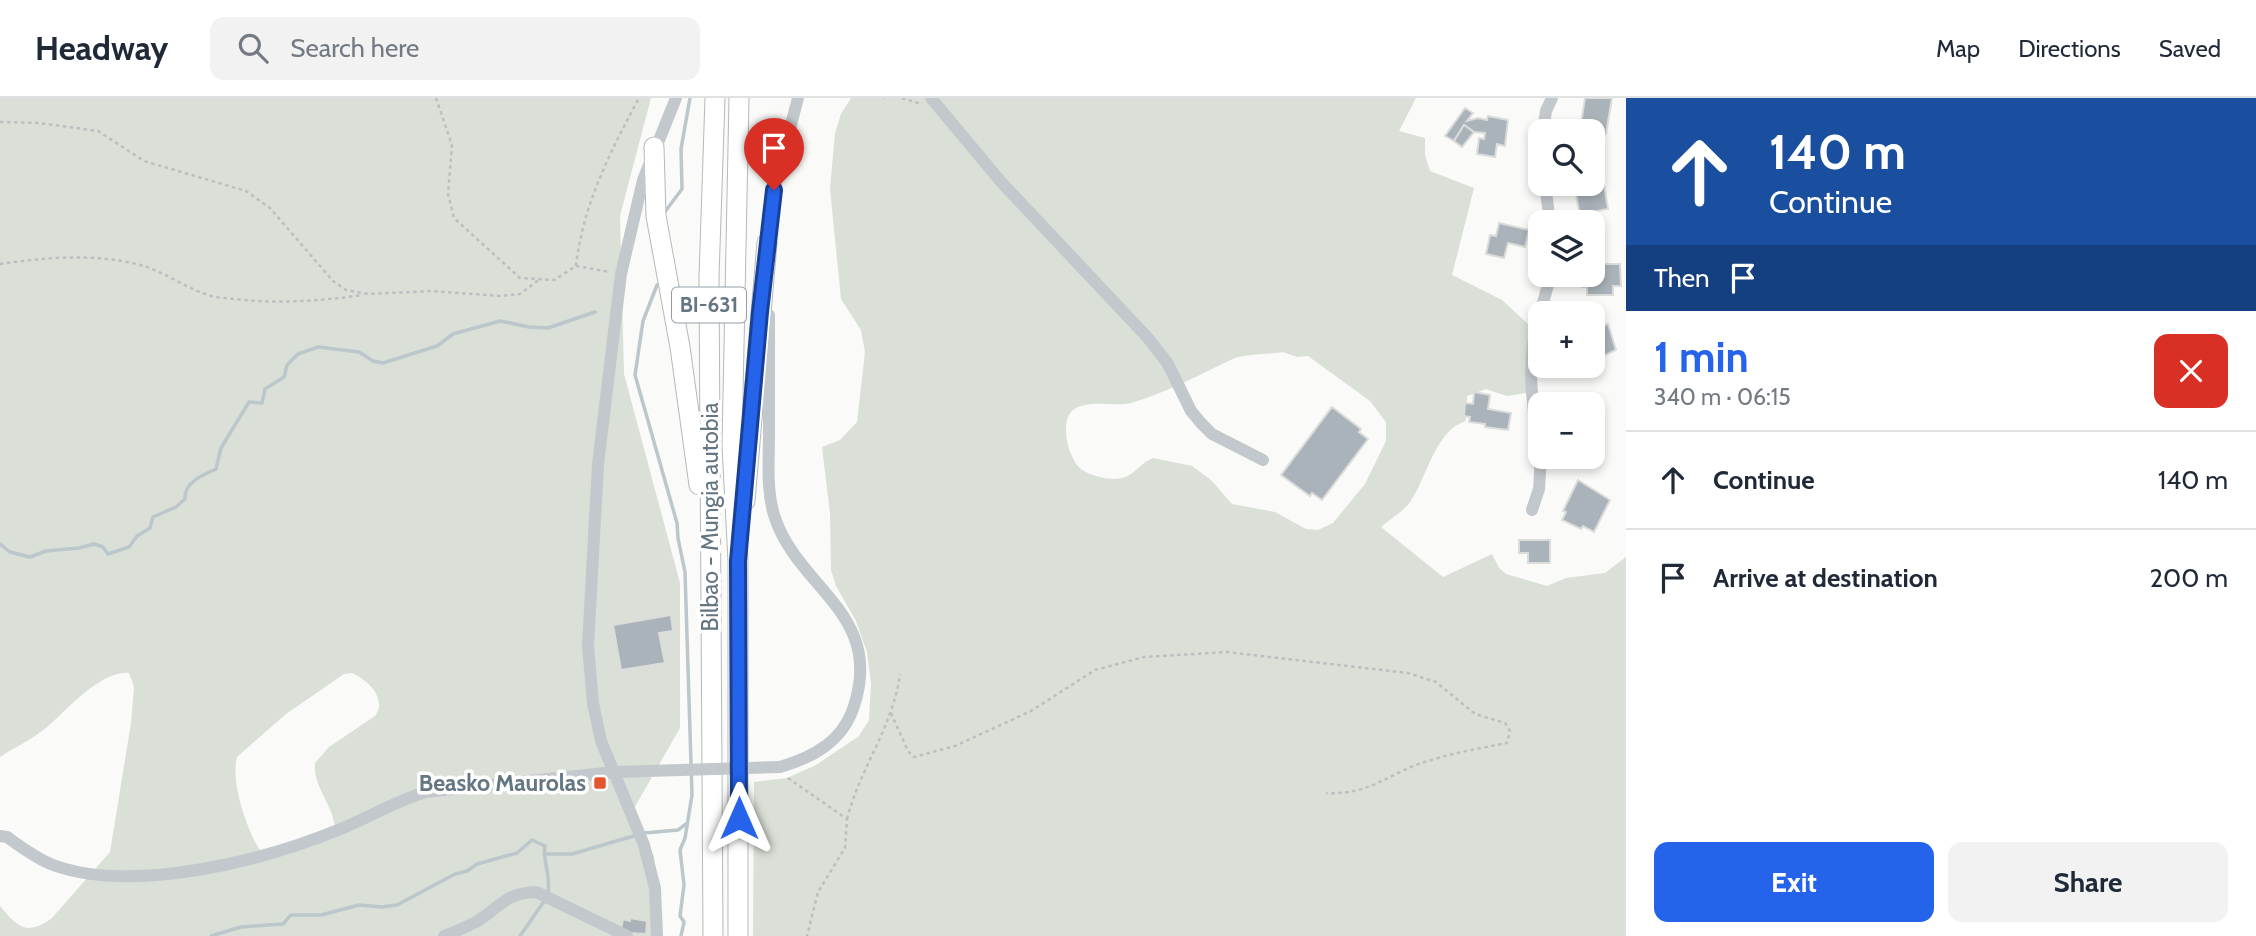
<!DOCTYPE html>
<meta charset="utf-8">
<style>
body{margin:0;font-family:Cabin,sans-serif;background:#f2f2f3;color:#1f2937;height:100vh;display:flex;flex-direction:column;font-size:26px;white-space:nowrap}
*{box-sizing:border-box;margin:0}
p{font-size:23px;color:#747a83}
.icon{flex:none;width:38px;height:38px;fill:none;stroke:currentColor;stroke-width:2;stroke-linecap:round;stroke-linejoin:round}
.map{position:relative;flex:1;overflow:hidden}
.side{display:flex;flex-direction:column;background:#fff;width:630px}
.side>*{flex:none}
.hud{background:#1a4fa0;color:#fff;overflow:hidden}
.controls{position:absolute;left:1528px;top:21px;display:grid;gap:14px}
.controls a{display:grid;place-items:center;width:77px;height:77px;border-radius:14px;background:#fff;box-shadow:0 4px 10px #0003;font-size:35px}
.pin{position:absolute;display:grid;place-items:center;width:60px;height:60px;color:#fff;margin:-72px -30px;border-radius:50% 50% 50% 0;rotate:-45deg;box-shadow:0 0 7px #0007}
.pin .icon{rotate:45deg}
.me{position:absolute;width:77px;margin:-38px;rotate:0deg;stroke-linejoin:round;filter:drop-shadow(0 0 5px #0008)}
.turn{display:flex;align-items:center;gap:24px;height:147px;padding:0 28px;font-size:32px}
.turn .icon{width:91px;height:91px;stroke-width:2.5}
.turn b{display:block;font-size:49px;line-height:60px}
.then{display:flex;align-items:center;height:66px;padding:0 28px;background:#0003;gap:14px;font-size:26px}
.round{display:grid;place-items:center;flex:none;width:74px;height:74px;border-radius:14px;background:#f2f2f3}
.summary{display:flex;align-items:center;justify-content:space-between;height:119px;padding:0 28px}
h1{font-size:42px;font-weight:700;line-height:52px;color:#2563eb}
.button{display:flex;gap:14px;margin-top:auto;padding:14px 28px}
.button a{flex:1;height:80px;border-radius:14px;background:#2563eb;color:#fff;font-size:28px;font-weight:700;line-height:80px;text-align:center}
.button a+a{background:#f2f2f3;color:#1f2937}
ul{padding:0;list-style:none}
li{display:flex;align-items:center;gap:21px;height:98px;padding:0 28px;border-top:2px solid #e0e1e3}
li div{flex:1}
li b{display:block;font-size:26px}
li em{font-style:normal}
header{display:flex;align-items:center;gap:42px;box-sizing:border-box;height:98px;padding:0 35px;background:#fff;border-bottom:2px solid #e0e1e3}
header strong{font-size:33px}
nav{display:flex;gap:38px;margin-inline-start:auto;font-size:24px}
.search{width:490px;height:63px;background:#f2f2f3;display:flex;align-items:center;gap:18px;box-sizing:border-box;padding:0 24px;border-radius:14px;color:#747a83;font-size:26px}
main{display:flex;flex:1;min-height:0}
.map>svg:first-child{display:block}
</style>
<header>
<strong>Headway</strong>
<div class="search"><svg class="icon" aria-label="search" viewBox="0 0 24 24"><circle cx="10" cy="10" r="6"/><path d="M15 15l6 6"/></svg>Search here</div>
<nav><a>Map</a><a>Directions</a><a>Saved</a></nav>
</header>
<main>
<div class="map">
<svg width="1626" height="838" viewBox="0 0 1626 838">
<rect width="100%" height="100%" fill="#fafaf8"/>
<g fill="#dadfd7" fill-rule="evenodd">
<path d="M0,0H651L620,118L624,276L680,485V630L629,719L654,758L660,838H0V808C18,830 27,838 52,820L110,754L131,625L134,589L129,575C101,572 66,613 47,629C33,641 15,649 0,659ZM352,575C367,581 388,601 375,618L329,649L315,665C312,691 340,713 334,739L302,751L264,758C248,738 230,683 237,659L286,616L344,576Z"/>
<path d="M851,0H1416L1399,33L1425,40V57L1430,73L1474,90L1452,177L1502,202L1531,229L1526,295L1507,298L1486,291L1467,298L1466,323C1435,332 1427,380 1410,404C1403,414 1390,421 1381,429L1443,479L1492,456L1499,470L1506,476L1547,488L1566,480L1605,475L1626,459V838H753L754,684L787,680L816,667L859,638L869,622L871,586L867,554L856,523L836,488L831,472L830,415L822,349L840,342L857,324L865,254L861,232L841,201L830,91L835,35L841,16ZM1283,254L1297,259L1308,258L1370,303L1386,324V343L1365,386L1333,425L1318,432L1306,431L1275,414L1232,406L1211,382L1192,368L1153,360C1141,364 1134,378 1122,380C1110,383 1090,378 1081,371C1068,361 1059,323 1073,312C1088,301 1114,309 1131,305C1167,295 1202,275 1235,260C1245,256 1271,256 1283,254Z"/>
</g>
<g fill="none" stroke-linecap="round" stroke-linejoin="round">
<g stroke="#bbc7cb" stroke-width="3.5">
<polyline points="664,115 682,91 681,51 690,0"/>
<polyline points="657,187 643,223 635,277 677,425 678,440 685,474 692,697 685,740 680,752 684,787 680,818 684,824 681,838"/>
<path d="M0,446L10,454L30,459L46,453L79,450L94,446L103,449L108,456L129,449L137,438L150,430L153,419L176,409L185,401C184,384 203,377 216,371L221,350L249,304L262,305L265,291L284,279L287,267L298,256L318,249L359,254L373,263L383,265L437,248L453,236L500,223L529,229L548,230L595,214"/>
<polyline points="644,735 678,732 686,726"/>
<polyline points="544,756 572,756 637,737"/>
<path d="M211,838L241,829L283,826L291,817H321L359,807L382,809L397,807L455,776L467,773L477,766L517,755L532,742L545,748C542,761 551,777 548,795"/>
<polyline points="520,838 545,802"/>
</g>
</g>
<g fill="#aab3b9" stroke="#dcdcda" stroke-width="2">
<polygon points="1585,0 1612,0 1606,36 1603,36 1602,41 1592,40 1592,33 1580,32"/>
<polygon points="1465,10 1473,15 1467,23 1478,20 1487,22 1488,18 1508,22 1505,48 1497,46 1495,59 1477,56 1479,40 1484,41 1485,35 1474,34 1464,27 1454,43 1445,38"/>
<polygon points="1464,27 1474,34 1462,49 1454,43"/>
<polygon points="1602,75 1608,111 1596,113 1599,127 1581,124 1575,91 1584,86 1592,86 1592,81"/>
<polygon points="1499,125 1529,132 1525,149 1508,145 1504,160 1486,156 1490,137 1496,138"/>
<polygon points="1592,166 1620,166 1621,188 1613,188 1613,197 1587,197 1587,189 1582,189 1582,177 1592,177"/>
<polygon points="1608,226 1616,252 1601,259 1598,252 1592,255 1592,232"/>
<polygon points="1474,294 1490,297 1488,311 1511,315 1508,332 1485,329 1485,326 1469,324 1470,319 1464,318 1465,305 1473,306"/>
<polygon points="1332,309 1361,331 1359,334 1368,341 1322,402 1312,395 1310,398 1281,377"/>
<polygon points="1578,382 1610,402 1594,434 1583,428 1581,431 1562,422 1566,414 1563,413"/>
<polygon points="1519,442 1550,442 1550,465 1528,465 1528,455 1519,455"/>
<polygon points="671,517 673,533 659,535 665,565 621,572 613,527"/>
<polygon points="630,820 647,823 646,836 629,835 621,831 623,821 630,823"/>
</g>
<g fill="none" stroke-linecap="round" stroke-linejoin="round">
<g stroke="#b4b9bd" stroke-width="21">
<g id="highway">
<polyline points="654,49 656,118 680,249 699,387"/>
<polyline points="745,403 767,145"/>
<polyline points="713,838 709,179 715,0"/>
<polyline points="738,838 738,463 732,347 739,0"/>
</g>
</g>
<g stroke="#bbbfc2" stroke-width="2.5" stroke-dasharray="3.5 3.5" stroke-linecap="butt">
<polyline points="436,0 452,47 448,96 454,120 520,180 554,182 576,168 610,174"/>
<polyline points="883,0 884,0"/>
<polyline points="902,0 921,6"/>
<polyline points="0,24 39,25 98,33 144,63 246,93 270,110 333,183 346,192 368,196 432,193 500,198 520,196 540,181"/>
<path d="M0,166C47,159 98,155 144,168C166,175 186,190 208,197C216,200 226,200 234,201C278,206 319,203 363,197"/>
<path d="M576,168C583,107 610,54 639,0"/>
<path d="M891,615L908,653L914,659L955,648L1031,613L1095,572L1144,559L1227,554L1408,575L1436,584L1475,616L1505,625L1510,633L1507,645C1481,650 1453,655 1428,663C1387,675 1373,697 1326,695"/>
<polyline points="788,680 847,721 845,750 818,794 807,838"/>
<path d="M847,721C860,670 893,629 900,576"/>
</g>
<g stroke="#c3c8cc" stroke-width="12">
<polyline points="931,0 1002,85 1148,240 1168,266 1191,313 1201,325 1212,336 1263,362"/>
<polyline points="1543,33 1546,13 1552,0"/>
<polyline points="1545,86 1550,124"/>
<polyline points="767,150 774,92 798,0"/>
<polyline points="1540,215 1551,177"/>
<path d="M1540,216C1525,263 1532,306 1540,353"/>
<path d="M769,217C769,256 769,296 769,335C769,362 766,394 775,420C799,491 884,516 854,608C843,643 814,659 780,669"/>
<polyline points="1532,412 1539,391 1541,359"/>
<path d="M0,738L7,739C21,749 37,761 53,767C133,796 262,763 338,732C368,720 395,703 426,694L614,674"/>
<path d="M444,838C455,834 466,829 476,824C501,809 504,795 536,794L627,838"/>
<polyline points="657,838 655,790 644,747 601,643 593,605 588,548 598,366 621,176 643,82 676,0"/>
</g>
<use href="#highway" stroke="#fff" stroke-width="19"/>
<polyline stroke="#c3c8cc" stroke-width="12" points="614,674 780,669"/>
</g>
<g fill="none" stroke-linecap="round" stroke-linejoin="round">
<g stroke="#184099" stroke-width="18">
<polyline id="route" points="739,720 738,463 760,214 774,92"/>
</g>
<use href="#route" stroke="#2563eb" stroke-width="12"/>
</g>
<rect fill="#e4572e" stroke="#fff" stroke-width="2.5" x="593" y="678" width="14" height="14" rx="3.5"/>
<g text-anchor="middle" stroke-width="7" stroke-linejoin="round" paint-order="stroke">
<rect fill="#fff" stroke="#939fa8" stroke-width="2" x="672" y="189.5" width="74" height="35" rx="5"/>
<g font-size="21" font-weight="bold" fill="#657683">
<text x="709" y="214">BI-631</text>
</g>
<g font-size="23" fill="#657683" stroke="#fff">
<text transform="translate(710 419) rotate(-90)" y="8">Bilbao - Mungia autobia</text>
</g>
<g font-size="23" font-weight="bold" fill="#657683" stroke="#fff" text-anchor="end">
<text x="586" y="693">Beasko Maurolas</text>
</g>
</g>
</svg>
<div class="controls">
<a><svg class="icon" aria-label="search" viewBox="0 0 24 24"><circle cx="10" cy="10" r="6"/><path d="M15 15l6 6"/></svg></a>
<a><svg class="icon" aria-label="layers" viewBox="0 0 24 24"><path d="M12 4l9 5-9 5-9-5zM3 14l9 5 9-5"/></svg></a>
<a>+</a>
<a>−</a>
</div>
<div class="pin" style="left:774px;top:92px;background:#d93025"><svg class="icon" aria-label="arrive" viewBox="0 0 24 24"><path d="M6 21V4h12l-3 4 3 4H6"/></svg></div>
<svg class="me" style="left:739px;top:720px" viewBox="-20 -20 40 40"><path d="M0-17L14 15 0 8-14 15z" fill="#2563eb" stroke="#fff" stroke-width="4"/></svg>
</div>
<section class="side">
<div class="hud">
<div class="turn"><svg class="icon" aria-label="ahead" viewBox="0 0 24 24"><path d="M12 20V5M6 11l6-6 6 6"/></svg><div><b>140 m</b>Continue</div></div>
<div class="then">Then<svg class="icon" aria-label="arrive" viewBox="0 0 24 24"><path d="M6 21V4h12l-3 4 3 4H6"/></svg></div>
</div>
<div class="summary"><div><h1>1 min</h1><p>340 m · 06:15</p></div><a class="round" style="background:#d93025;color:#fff"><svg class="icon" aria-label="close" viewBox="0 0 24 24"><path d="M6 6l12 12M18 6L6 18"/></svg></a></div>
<ul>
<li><svg class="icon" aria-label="ahead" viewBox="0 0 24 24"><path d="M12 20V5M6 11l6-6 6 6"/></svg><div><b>Continue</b></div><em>140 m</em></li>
<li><svg class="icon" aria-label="arrive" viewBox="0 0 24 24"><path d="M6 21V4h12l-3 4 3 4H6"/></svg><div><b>Arrive at destination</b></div><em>200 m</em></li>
</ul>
<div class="button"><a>Exit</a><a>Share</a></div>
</section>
</main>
